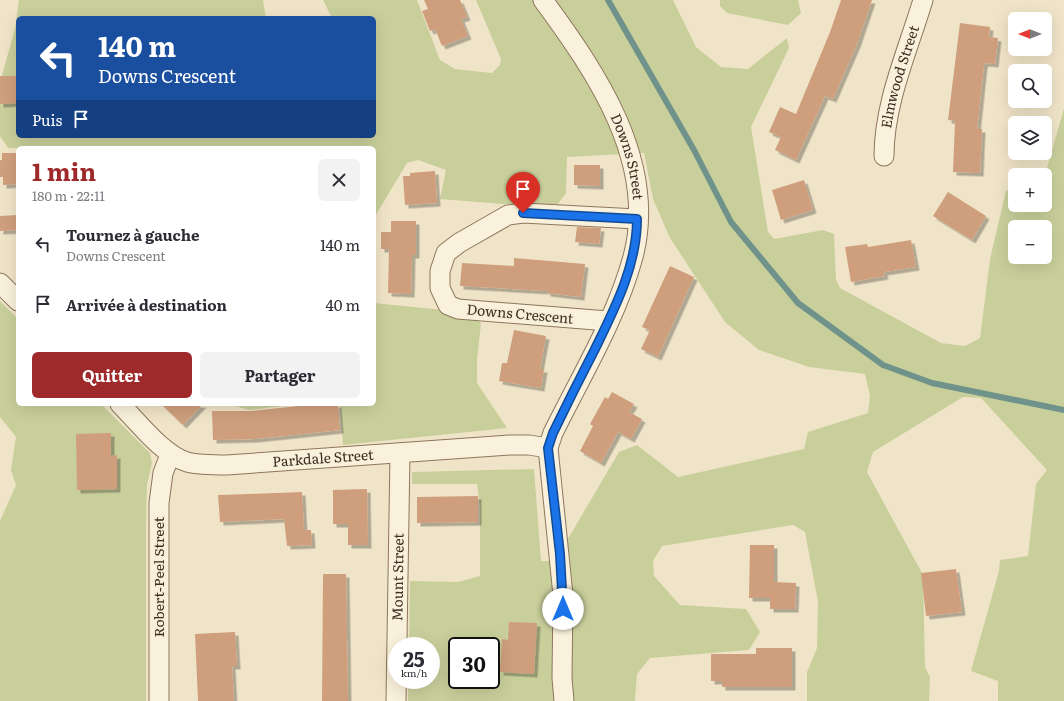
<!DOCTYPE html>
<html lang="fr">
<meta charset="utf-8">
<style>
body{margin:0;font-family:Literata,serif;background:#f2f2f3;color:#2b2b33;height:100vh;display:flex;flex-direction:column;font-size:15px;white-space:nowrap}
*{box-sizing:border-box;margin:0}
p{font-size:13px;color:#7c7c81}
.icon{flex:none;width:22px;height:22px;fill:none;stroke:currentColor;stroke-width:2;stroke-linecap:round;stroke-linejoin:round}
.map{position:relative;flex:1;overflow:hidden}
.drawer{position:absolute;left:16px;top:146px;width:360px;height:260px;display:flex;flex-direction:column;background:#fff;border-radius:6px;box-shadow:0 4px 16px #0002}
.drawer>*{flex:none}
.top-card{position:absolute;left:16px;top:16px;width:360px;height:122px;border-radius:6px;box-shadow:0 4px 16px #0002;background:#1a4fa0;color:#fff;overflow:hidden}
.needle{width:26px;rotate:270deg}
.buttons{position:absolute;left:1008px;top:12px;display:grid;gap:8px}
.buttons a{display:grid;place-items:center;width:44px;height:44px;border-radius:6px;background:#fff;box-shadow:0 4px 16px #0002;font-size:20px}
.speed{position:absolute;left:388px;top:637px;display:flex;gap:8px;font-size:20px;font-weight:700;text-align:center}
.speed>*{display:grid;place-content:center;width:52px;height:52px;border-radius:50%;background:#fff;box-shadow:0 4px 16px #0002;line-height:1}
.speed small{font-size:10px;font-weight:400}
.speed .limit{border:2px solid #111;border-radius:6px;background:#fff;color:#111}
.pin{position:absolute;display:grid;place-items:center;width:34px;height:34px;color:#fff;margin:-41px -17px;border-radius:50% 50% 50% 0;rotate:-45deg;box-shadow:0 0 4px #0007}
.pin .icon{rotate:45deg}
.me{position:absolute;width:44px;margin:-22px;rotate:0deg;stroke-linejoin:round;filter:drop-shadow(0 0 3px #0008)}
.turn{display:flex;align-items:center;gap:14px;height:84px;padding:0 16px;font-size:18px}
.turn .icon{width:52px;height:52px;stroke-width:2.5}
.turn b{display:block;font-size:28px;line-height:34px}
.then{display:flex;align-items:center;height:38px;padding:0 16px;background:#0003;gap:8px;font-size:15px}
.round{display:grid;place-items:center;flex:none;width:42px;height:42px;border-radius:6px;background:#f2f2f3}
.summary{display:flex;align-items:center;justify-content:space-between;height:68px;padding:0 16px}
h1{font-size:24px;font-weight:700;line-height:30px;color:#9e2a2b}
.action{display:flex;gap:8px;margin-top:auto;padding:8px 16px}
.action a{flex:1;height:46px;border-radius:6px;background:#9e2a2b;color:#fff;font-size:16px;font-weight:700;line-height:46px;text-align:center}
.action a+a{background:#f2f2f3;color:#2b2b33}
ul{padding:0;list-style:none}
li{display:flex;align-items:center;gap:12px;height:60px;padding:0 16px}
li div{flex:1}
li b{display:block;font-size:15px}
li em{font-style:normal}
.map>svg:first-child{display:block}
</style>
<div class="map">
<svg width="1064" height="701" viewBox="0 0 1064 701">
<defs>
<filter id="shadow"><feDropShadow dx="3.5" dy="3.5" stdDeviation="0" flood-color="#0004"/></filter>
</defs>
<rect width="100%" height="100%" fill="#f0e4c8"/>
<g fill="#c9cf9b" fill-rule="evenodd">
<path d="M19,0H263L266,18H18V136H374V18H332L323,0H417L440,60L455,69L492,73L500,65L501,59L476,0H673L696,47L721,67L748,69L787,38L789,48L751,127L768,232L774,239L823,230L834,234L836,280L840,288L941,343L965,346L980,338L990,259L1006,191L1015,187V205H1045V175H1036L1047,168L1064,108V701H998V681L971,671L999,571L1000,560L1028,556L1036,484L1047,470L981,398L963,397L873,452L867,472L923,575L925,667L930,677L929,701H807V672L817,648L818,602L805,532L793,525L662,546L653,561L654,576L680,605L746,609L760,632L749,650L650,658L637,674L635,701H408V680H431V646H409L410,581L458,582L480,576V507L477,484H412V472L534,469L541,561H555L619,452L637,445L678,477L804,449L808,432L868,413L870,396L865,374L809,367L759,350L725,322L670,238L653,199L644,153L567,157L566,193L558,204H503L440,199L446,170L418,160L407,163L374,218V148H8L0,136V89L2,75L15,29ZM1015,227H1045V257H1015ZM457,646H491V680H457Z"/>
<polygon points="720,0 798,0 801,13 788,25 727,13 720,6"/>
<polygon points="0,301 18,319 18,404 101,404 150,453 152,463 147,485 146,526 146,701 0,701 0,521 16,485 11,470 16,437 0,417"/>
<polygon points="374,303 474,313 481,324 477,360 477,383 507,428 343,445 340,404 374,404"/>
<polygon points="228,404 298,404 249,410"/>
</g>
<g fill="none" stroke-linecap="round" stroke-linejoin="round">
<polyline stroke="#6f938a" stroke-width="6" points="608,0 694,150 731,222 798,303 883,365 932,383 1064,410"/>
</g>
<g fill="#cf9f7d" filter="url(#shadow)">
<polygon points="424,0 460,0 467,17 461,19 468,36 442,46 435,29 430,31 422,11 428,9"/>
<polygon points="841,0 872,0 857,44 833,99 825,96 796,160 775,150 781,137 769,132 780,107 796,114 830,32"/>
<polygon points="960,23 990,27 989,37 998,38 995,64 985,63 984,65 977,129 982,129 980,173 953,172 955,121 948,120"/>
<polygon points="0,76 18,76 18,103 0,104"/>
<polygon points="2,153 18,153 18,184 3,185 3,177 0,177 0,160 2,160"/>
<polygon points="574,165 600,165 600,186 574,185"/>
<polygon points="435,171 437,203 405,205 403,176 410,176 410,173"/>
<polygon points="804,180 813,210 781,220 772,190"/>
<polygon points="948,192 986,216 972,240 933,216"/>
<polygon points="18,215 18,230 0,231 0,216"/>
<polygon points="391,221 416,221 416,255 412,255 411,294 388,293 389,249 381,249 381,232 391,232"/>
<polygon points="577,227 601,228 599,244 575,242"/>
<polygon points="911,240 916,267 884,272 885,276 851,282 845,247 867,244 868,247"/>
<polygon points="514,258 585,264 581,297 547,293 547,291 460,286 462,263 514,266"/>
<polygon points="670,266 694,277 658,357 641,349 650,330 642,327"/>
<polygon points="514,330 546,336 540,369 544,369 541,388 499,381 502,363 507,363"/>
<polygon points="612,392 634,404 629,412 642,419 631,439 618,432 601,463 580,451 593,426 590,424 605,397 608,399"/>
<polygon points="161,404 203,404 183,425"/>
<polygon points="318,404 338,404 340,430 255,439 213,440 212,411 251,411"/>
<polygon points="111,433 111,456 117,455 117,489 77,490 76,434"/>
<polygon points="367,489 368,545 348,545 348,524 333,524 333,490"/>
<polygon points="302,492 304,530 311,530 312,545 287,546 284,519 220,522 218,495"/>
<polygon points="478,496 478,522 417,523 417,497"/>
<polygon points="750,545 774,545 774,582 796,583 795,609 770,609 770,598 749,598"/>
<polygon points="956,569 962,612 926,616 921,573"/>
<polygon points="323,574 346,574 348,701 322,701"/>
<polygon points="509,622 537,623 534,674 500,672 502,639 508,640"/>
<polygon points="235,632 237,666 232,666 234,701 198,701 195,634"/>
<polygon points="756,648 792,648 792,687 722,687 722,681 711,681 711,654 756,654"/>
</g>
<g fill="none" stroke-linecap="round" stroke-linejoin="round">
<g stroke="#8d765c" stroke-width="21">
<g id="minor">
<path id="s1" d="M543,0C596,72 658,162 633,257C616,319 581,376 553,433L548,448L563,595L562,678L564,701"/>
<path id="s2" d="M884,156C884,103 908,50 923,0"/>
<polyline points="0,283 18,301"/>
<polyline points="608,321 458,309 448,305 440,288 440,271 446,253 459,243 508,215 523,213 637,219"/>
<path id="s3" d="M120,404C138,422 163,455 187,462C199,465 213,465 227,465L510,445H529L548,448"/>
<polyline points="159,701 159,503 163,473 170,455"/>
<path id="s4" d="M396,701L400,453"/>
</g>
</g>
<use href="#minor" stroke="#faf1dc" stroke-width="19"/>
</g>
<g fill="none" stroke-linecap="round" stroke-linejoin="round">
<g stroke="#114b97" stroke-width="10">
<path id="route" d="M523,213L637,219C637,266 614,310 594,351C580,378 566,406 553,433L548,448L560,554L563,609"/>
</g>
<use href="#route" stroke="#1a73e8" stroke-width="7"/>
</g>
<g text-anchor="middle" stroke-width="3.5" stroke-linejoin="round" paint-order="stroke">
<g font-size="14" fill="#3d2e20" stroke="#f7eed8">
<text dy="5" stroke="none"><textPath href="#s2" startOffset="81">Elmwood Street</textPath></text>
<text dy="5" stroke="none"><textPath href="#s1" startOffset="180">Downs Street</textPath></text>
<text transform="translate(520 314) rotate(5)" y="5">Downs Crescent</text>
<text dy="5" stroke="none"><textPath href="#s3" startOffset="226">Parkdale Street</textPath></text>
<text transform="translate(159 577) rotate(-90)" y="5">Robert-Peel Street</text>
<text dy="5" stroke="none"><textPath href="#s4" startOffset="124">Mount Street</textPath></text>
</g>
</g>
</svg>
<div class="buttons">
<a><svg class="needle" viewBox="-14 -14 28 28"><path d="M0-13l5 13h-10z" fill="#e53935"/><path d="M0 13l5-13h-10z" fill="#7c7c81"/></svg></a>
<a><svg class="icon" aria-label="search" viewBox="0 0 24 24"><circle cx="10" cy="10" r="6"/><path d="M15 15l6 6"/></svg></a>
<a><svg class="icon" aria-label="layers" viewBox="0 0 24 24"><path d="M12 4l9 5-9 5-9-5zM3 14l9 5 9-5"/></svg></a>
<a>+</a>
<a>−</a>
</div>
<div class="speed"><div>25<small>km/h</small></div><div class="limit">30</div></div>
<div class="pin" style="left:523px;top:213px;background:#d93025"><svg class="icon" aria-label="arrive" viewBox="0 0 24 24"><path d="M6 21V4h12l-3 4 3 4H6"/></svg></div>
<svg class="me" style="left:563px;top:609px" viewBox="-20 -20 40 40"><circle r="19" fill="#fff"/><path d="M0-13L10 11 0 6-10 11z" fill="#1a73e8"/></svg>
<div class="top-card">
<div class="turn"><svg class="icon" aria-label="left" viewBox="0 0 24 24"><path d="M17 20v-9H6M10 6l-5 5 5 5"/></svg><div><b>140 m</b>Downs Crescent</div></div>
<div class="then">Puis<svg class="icon" aria-label="arrive" viewBox="0 0 24 24"><path d="M6 21V4h12l-3 4 3 4H6"/></svg></div>
</div>
<section class="drawer">
<div class="summary"><div><h1>1 min</h1><p>180 m · 22:11</p></div><a class="round"><svg class="icon" aria-label="close" viewBox="0 0 24 24"><path d="M6 6l12 12M18 6L6 18"/></svg></a></div>
<ul>
<li><svg class="icon" aria-label="left" viewBox="0 0 24 24"><path d="M17 20v-9H6M10 6l-5 5 5 5"/></svg><div><b>Tournez à gauche</b><p>Downs Crescent</p></div><em>140 m</em></li>
<li><svg class="icon" aria-label="arrive" viewBox="0 0 24 24"><path d="M6 21V4h12l-3 4 3 4H6"/></svg><div><b>Arrivée à destination</b></div><em>40 m</em></li>
</ul>
<div class="action"><a>Quitter</a><a>Partager</a></div>
</section>
</div>
